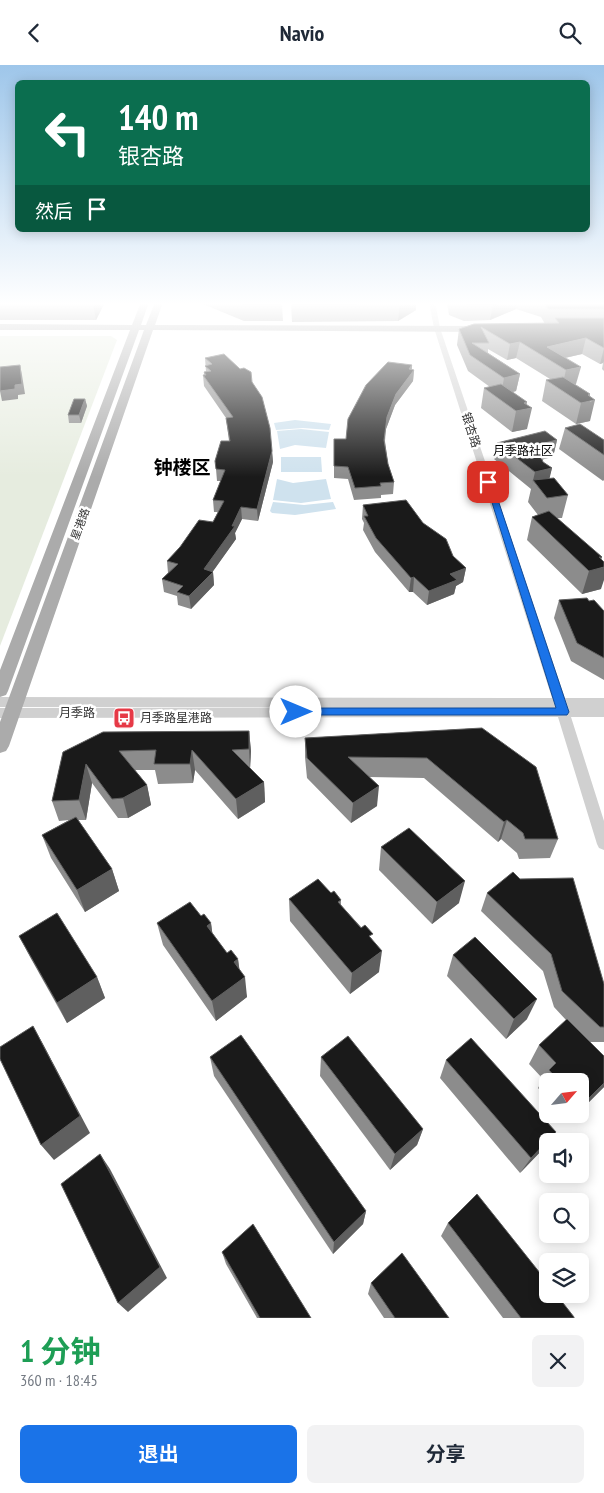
<!DOCTYPE html>
<html lang="zh">
<meta charset="utf-8">
<style>
body{margin:0;font-family:"PT Sans Narrow","Noto Sans SC",sans-serif;background:#f2f2f3;color:#1f2937;height:100vh;display:flex;flex-direction:column;font-size:19px;white-space:nowrap}
*{box-sizing:border-box;margin:0}
p{font-size:16px;color:#747a83}
.icon{flex:none;width:28px;height:28px;fill:none;stroke:currentColor;stroke-width:2;stroke-linecap:round;stroke-linejoin:round}
.map{position:relative;height:1253px;overflow:hidden}
.panel{display:flex;flex-direction:column;background:#fff;flex:1}
.panel>*{flex:none}
.banner{position:absolute;left:15px;top:15px;width:575px;height:152px;border-radius:8px;box-shadow:0 2px 12px #0003;background:#0b6e4f;color:#fff;overflow:hidden}
.needle{width:32px;rotate:62deg}
.buttons{position:absolute;left:539px;top:1008px;display:grid;gap:10px}
.buttons a{display:grid;place-items:center;width:50px;height:50px;border-radius:8px;background:#fff;box-shadow:0 2px 12px #0003;font-size:25px}
.pin{position:absolute;display:grid;place-items:center;width:42px;height:42px;color:#fff;margin:-21px;border-radius:10px;box-shadow:0 2px 8px #0006}
.me{position:absolute;width:55px;margin:-28px;rotate:90deg;stroke-linejoin:round;filter:drop-shadow(0 0 4px #0008)}
.turn{display:flex;align-items:center;gap:18px;height:105px;padding:0 20px;font-size:22px}
.turn .icon{width:65px;height:65px;stroke-width:2.5}
.turn b{display:block;font-size:35px;line-height:42px}
.then{display:flex;align-items:center;height:48px;padding:0 20px;background:#0003;gap:10px;font-size:19px}
.round{display:grid;place-items:center;flex:none;width:52px;height:52px;border-radius:8px;background:#f2f2f3}
.overview{display:flex;align-items:center;justify-content:space-between;height:85px;padding:0 20px}
h1{font-size:30px;font-weight:700;line-height:38px;color:#1e9e55}
.action{display:flex;gap:10px;margin-top:auto;padding:10px 20px}
.action a{flex:1;height:58px;border-radius:8px;background:#1a73e8;color:#fff;font-size:20px;font-weight:700;line-height:58px;text-align:center}
.action a+a{background:#f2f2f3;color:#1f2937}
header{display:flex;justify-content:space-between;align-items:center;height:65px;padding:0 20px;background:#fff;font-size:22px;font-weight:700}
.map>svg:first-child{display:block}
</style>
<header><svg class="icon" aria-label="back" viewBox="0 0 24 24"><path d="M15 5l-7 7 7 7"/></svg>Navio<svg class="icon" aria-label="search" viewBox="0 0 24 24"><circle cx="10" cy="10" r="6"/><path d="M15 15l6 6"/></svg></header>
<div class="map">
<svg width="604" height="1253" viewBox="0 0 604 1253">
<rect width="100%" height="100%" fill="#fff"/>
<polygon fill="#e6ecdf" points="0,271 111,271 117,275 0,581"/>
<g fill="#cfe2ee">
<polygon points="295,355 331,359 329,365 303,363 276,365 274,358"/>
<polygon points="301,364 329,367 326,383 295,380 280,384 277,366"/>
<polygon points="281,392 321,392 322,407 281,407"/>
<polygon points="277,414 293,418 326,414 331,434 301,438 273,435"/>
<polygon points="273,437 304,440 333,437 336,444 295,450 272,448 270,446"/>
</g>
<g fill="none" stroke-linecap="round" stroke-linejoin="round">
<polygon fill="#d0d0d0" fill-rule="evenodd" points="429,237 435,237 440,263 565,633 604,633 604,652 571,652 604,756 604,785 599,783 597,779 558,652 0,653 0,643 544,642 0,642 0,632 552,633 434,263"/>
<polygon fill="#ababab" fill-rule="evenodd" points="141,237 149,237 141,260 146,260 155,237 163,237 155,260 484,261 488,264 484,267 153,265 9,681 6,686 0,688 0,657 144,265 139,265 8,626 6,630 0,632 0,605 130,265 0,265 0,259 132,260"/>
</g>
<g fill="#8c8c8c">
<polygon points="0,237 105,237 96,255 0,255"/>
<polygon points="198,237 274,237 282,240 283,256 244,256"/>
<polygon points="291,237 416,237 416,245 398,256 292,257"/>
<polygon points="447,237 604,237 604,306 602,304 603,298 600,299 582,289 565,293 576,319 575,319 590,329 590,356 576,359 542,336 546,315 550,314 516,293 507,295 488,284 488,288 520,309 516,326 513,327 527,340 527,364 512,367 481,343 484,323 490,322 468,306 457,280 459,264 474,259 545,259 541,252 516,244 490,255 464,256 449,250"/>
<polygon points="205,293 252,317 272,386 273,397 258,456 242,454 235,468 236,474 212,507 213,507 214,520 191,544 178,540 177,531 164,527 162,514 168,508 167,496 213,457 218,447 214,447 213,435 221,416 217,416 216,404 229,376 226,353 204,321 203,310 204,310 204,307 206,307"/>
<polygon points="412,300 412,305 414,305 413,316 395,340 386,364 385,376 388,399 394,417 393,429 381,430 381,433 354,435 348,414 334,413 334,374 346,374"/>
<polygon points="85,334 87,341 81,358 69,358 68,350"/>
<polygon points="565,363 604,375 604,415 603,416 559,384"/>
<polygon points="557,375 553,392 542,394 543,397 552,403 549,413 568,430 562,453 557,453 601,494 601,524 582,529 527,475 532,452 538,450 528,437 531,424 494,394 497,378"/>
<polygon points="363,440 423,458 453,491 466,503 463,517 456,521 454,529 427,540 413,527 409,527 375,487 363,465 364,458 362,454"/>
<polygon points="559,535 589,536 604,546 604,615 571,596 554,553"/>
<polygon points="482,663 558,774 550,793 519,794 517,788 501,774 498,777 424,713 369,712 377,741 351,758 307,713 305,692 305,673"/>
<polygon points="249,666 251,686 250,703 264,717 265,737 238,754 195,705 193,718 158,719 155,705 135,705 147,720 151,740 128,753 118,753 92,718 86,755 78,755 112,804 119,826 85,847 51,793 42,770 69,755 59,756 52,736 63,687"/>
<polygon points="381,782 459,838 432,859 379,805"/>
<polygon points="331,828 341,835 341,840 372,874 379,907 350,929 290,856 289,834"/>
<polygon points="487,828 604,919 604,977 590,977 604,1022 580,1046 580,1016 548,1016 548,1034 538,1023 543,1014 529,999 539,980 566,955 554,942 543,906 481,846"/>
<polygon points="201,851 211,858 212,868 227,888 238,894 239,904 247,932 216,956 163,880 157,858"/>
<polygon points="19,871 97,912 105,933 67,958 30,892"/>
<polygon points="453,890 527,954 506,974 447,911"/>
<polygon points="210,992 366,1146 363,1159 333,1189 214,1011"/>
<polygon points="321,992 423,1064 417,1080 390,1105 320,1011"/>
<polygon points="446,995 556,1067 549,1076 548,1076 548,1078 544,1083 520,1108 440,1013"/>
<polygon points="448,1158 574,1253 503,1253 441,1171"/>
<polygon points="222,1187 311,1253 257,1253 226,1199"/>
<polygon points="371,1218 449,1253 384,1253 368,1229"/>
</g>
<g fill="#5f5f5f">
<polygon points="93,237 105,237 96,255"/>
<polygon points="402,237 416,237 416,245 398,256 400,239"/>
<polygon points="500,237 517,237 516,244 490,255 493,240"/>
<polygon points="586,273 582,289 551,296 547,282"/>
<polygon points="520,277 516,293 507,295 510,279"/>
<polygon points="604,283 604,296 603,298 600,299"/>
<polygon points="20,300 22,310 25,329 18,330 18,334 2,336 0,326 15,320"/>
<polygon points="412,300 411,308 414,305 413,316 395,340 386,364 387,352 396,329 409,304"/>
<polygon points="581,302 576,319 562,322 566,305"/>
<polygon points="520,309 516,326 501,330 504,313"/>
<polygon points="590,329 589,337 595,335 590,356 576,359 581,338 588,330"/>
<polygon points="85,334 87,341 81,358 79,350"/>
<polygon points="527,337 526,344 532,343 527,364 512,367 516,346 524,338"/>
<polygon points="557,375 553,392 532,397 536,380"/>
<polygon points="272,386 273,397 258,456 257,444"/>
<polygon points="552,403 548,420 533,415 531,424 535,407"/>
<polygon points="241,442 242,454 235,468 236,474 209,512 213,507 214,520 191,544 189,531 204,504 232,461"/>
<polygon points="599,492 602,492 598,504 604,502 604,515 601,524 582,529 589,506"/>
<polygon points="466,503 463,517 456,521 454,529 427,540 429,526 450,509"/>
<polygon points="414,512 413,527 409,527 411,513"/>
<polygon points="249,666 251,686 250,704 249,684"/>
<polygon points="192,685 195,705 193,718 190,699"/>
<polygon points="86,699 92,718 86,755 79,735"/>
<polygon points="264,717 265,737 238,754 236,734"/>
<polygon points="147,720 151,740 128,753 123,733"/>
<polygon points="379,721 377,741 351,758 353,738"/>
<polygon points="507,755 501,774 498,777 504,757"/>
<polygon points="112,804 119,826 85,847 77,825"/>
<polygon points="465,816 459,838 432,859 437,837"/>
<polygon points="211,858 214,880 207,861"/>
<polygon points="382,886 379,907 350,929 352,908"/>
<polygon points="238,894 241,915 245,912 247,932 216,956 212,936 234,897"/>
<polygon points="97,912 105,933 67,958 57,938"/>
<polygon points="537,934 527,954 506,974 514,954"/>
<polygon points="33,961 44,981 90,1068 54,1095 41,1080"/>
<polygon points="604,1018 604,1022 580,1046 580,1045 588,1034"/>
<polygon points="423,1064 417,1080 390,1105 395,1089"/>
<polygon points="556,1067 549,1076 548,1076 548,1078 544,1083 520,1108 531,1093"/>
<polygon points="100,1089 110,1104 167,1213 128,1247 118,1238"/>
<polygon points="366,1146 363,1159 333,1189 334,1177"/>
</g>
<g fill="#1a1a1a" stroke="#5f5f5f">
<polygon points="234,237 274,237 282,240 243,240"/>
<polygon points="292,237 403,237 400,239 292,240"/>
<polygon points="458,237 500,237 493,240 467,240"/>
<polygon points="544,237 604,237 604,244 548,244"/>
<polygon points="555,253 604,253 604,283 586,273 547,282 581,302 566,305 520,277 510,279 481,262 489,278 472,278 520,309 504,313 470,290 459,264 474,259 559,258"/>
<polygon points="224,289 240,304 244,303 251,307 252,317 262,332 270,363 272,386 257,444 241,442 232,461 235,461 204,504 213,507 189,531 177,527 183,521 162,514 178,499 167,496 180,482 199,455 213,457 224,436 213,435 225,405 216,404 215,396 221,376 230,376 226,353 233,352 203,310 206,310 204,307 211,306 205,301 212,299 205,293"/>
<polygon points="388,297 412,300 409,304 414,305 396,329 387,352 384,375 388,399 394,417 380,418 381,421 355,423 348,402 334,401 334,374 346,374 348,354 366,320"/>
<polygon points="20,300 22,319 15,320 15,324 0,326 0,302"/>
<polygon points="563,312 590,329 588,330 595,335 581,338 546,315"/>
<polygon points="501,319 527,337 524,338 532,343 516,346 484,323"/>
<polygon points="74,334 85,334 79,350 68,350"/>
<polygon points="580,359 604,375 604,390 565,363"/>
<polygon points="545,366 557,375 536,380 543,397 552,403 535,407 497,378"/>
<polygon points="554,413 568,430 547,433 533,415"/>
<polygon points="406,435 423,458 446,474 453,491 466,503 450,509 457,515 429,526 414,512 411,513 376,473 364,451 368,451 363,440"/>
<polygon points="549,446 602,492 599,492 604,497 604,502 589,506 532,452"/>
<polygon points="587,533 589,536 594,535 604,546 604,593 577,578 559,535"/>
<polygon points="482,663 536,702 558,774 525,774 523,768 507,755 504,757 427,693 348,692 379,721 353,738 307,693 305,673"/>
<polygon points="249,666 249,684 232,685 264,717 236,734 192,685 190,699 154,699 156,685 119,686 147,720 123,733 112,734 86,699 79,735 52,736 63,687 103,667"/>
<polygon points="76,752 112,804 77,825 42,770"/>
<polygon points="409,763 465,816 437,837 381,782"/>
<polygon points="513,807 520,814 573,813 604,919 604,962 600,962 562,926 551,889 487,828"/>
<polygon points="318,814 331,828 334,826 341,835 338,837 361,863 365,860 373,869 369,871 382,886 352,908 289,834"/>
<polygon points="190,837 201,851 204,849 211,858 207,861 227,888 231,885 238,894 234,897 245,912 212,936 157,858"/>
<polygon points="57,848 97,912 57,938 19,871"/>
<polygon points="475,872 537,934 514,954 453,890"/>
<polygon points="567,954 604,991 604,1018 588,1034 580,1025 580,1016 559,1016 549,1005 556,998 539,980"/>
<polygon points="33,961 80,1051 41,1080 0,994 0,982"/>
<polygon points="241,970 366,1146 334,1177 210,992"/>
<polygon points="348,971 423,1064 395,1089 321,992"/>
<polygon points="471,973 556,1067 531,1093 446,995"/>
<polygon points="100,1089 160,1202 118,1238 61,1119"/>
<polygon points="477,1129 548,1218 548,1229 556,1229 574,1252 574,1253 521,1253 448,1158"/>
<polygon points="253,1159 311,1253 260,1253 222,1187"/>
<polygon points="402,1188 449,1253 395,1253 371,1218"/>
</g>
<linearGradient id="sky" x2="0" y2="1"><stop stop-color="#9ec6ea"/><stop offset="0.58" stop-color="#fff"/><stop offset="1" stop-color="#fff" stop-opacity="0"/></linearGradient>
<rect width="604" height="412" fill="url(#sky)"/>
<polygon fill="#1a73e8" stroke="#114b97" points="485,415 492,417 569,647 567,650 291,650 290,647 296,643 556,643"/>
<defs>
<g id="bus-square" transform="scale(1.125)"><rect x="-9" y="-9" width="18" height="18" rx="4" fill="#e63946" stroke="#fff"/><path d="M-5-6H5V4H4V6H2V4H-2V6H-4V4H-5ZM-3.5-4V0h7V-4ZM-3.5 1.2v1.5H-2V1.2ZM2 1.2v1.5H3.5V1.2Z" fill="#fff"/></g>
</defs>
<g fill-rule="evenodd">
<use href="#bus-square" x="124" y="653"/>
</g>
<g text-anchor="middle" stroke-width="5" stroke-linejoin="round" paint-order="stroke">
<g font-size="11" fill="#333" stroke="#fff">
<text transform="translate(80 459) rotate(-70)" y="4">星港路</text>
</g>
<g font-size="12" fill="#333" stroke="#fff">
<text transform="translate(471 365) rotate(72)" y="4">银杏路</text>
<text x="77" y="652">月季路</text>
</g>
<g font-size="12" fill="#000" stroke="#fff">
<text x="523" y="390">月季路社区</text>
</g>
<g font-size="12" fill="#333" stroke="#fff" text-anchor="start">
<text x="140" y="657">月季路星港路</text>
</g>
<g font-size="19" font-weight="bold" fill="#000" stroke="#fff">
<text x="182" y="409">钟楼区</text>
</g>
</g>
</svg>
<div class="buttons">
<a><svg class="needle" viewBox="-14 -14 28 28"><path d="M0-13l5 13h-10z" fill="#e53935"/><path d="M0 13l5-13h-10z" fill="#747a83"/></svg></a>
<a><svg class="icon" aria-label="sound" viewBox="0 0 24 24"><path d="M4 9h4l5-4v14l-5-4H4zM17 9q2 3 0 6"/></svg></a>
<a><svg class="icon" aria-label="search" viewBox="0 0 24 24"><circle cx="10" cy="10" r="6"/><path d="M15 15l6 6"/></svg></a>
<a><svg class="icon" aria-label="layers" viewBox="0 0 24 24"><path d="M12 4l9 5-9 5-9-5zM3 14l9 5 9-5"/></svg></a>
</div>
<div class="pin" style="left:488px;top:417px;background:#d93025"><svg class="icon" aria-label="arrive" viewBox="0 0 24 24"><path d="M6 21V4h12l-3 4 3 4H6"/></svg></div>
<svg class="me" style="left:296px;top:647px" viewBox="-20 -20 40 40"><circle r="19" fill="#fff"/><path d="M0-13L10 11 0 6-10 11z" fill="#1a73e8"/></svg>
<div class="banner">
<div class="turn"><svg class="icon" aria-label="left" viewBox="0 0 24 24"><path d="M17 20v-9H6M10 6l-5 5 5 5"/></svg><div><b>140 m</b>银杏路</div></div>
<div class="then">然后<svg class="icon" aria-label="arrive" viewBox="0 0 24 24"><path d="M6 21V4h12l-3 4 3 4H6"/></svg></div>
</div>
</div>
<section class="panel">
<div class="overview"><div><h1>1 分钟</h1><p>360 m · 18:45</p></div><a class="round"><svg class="icon" aria-label="close" viewBox="0 0 24 24"><path d="M6 6l12 12M18 6L6 18"/></svg></a></div>
<div class="action"><a>退出</a><a>分享</a></div>
</section>
